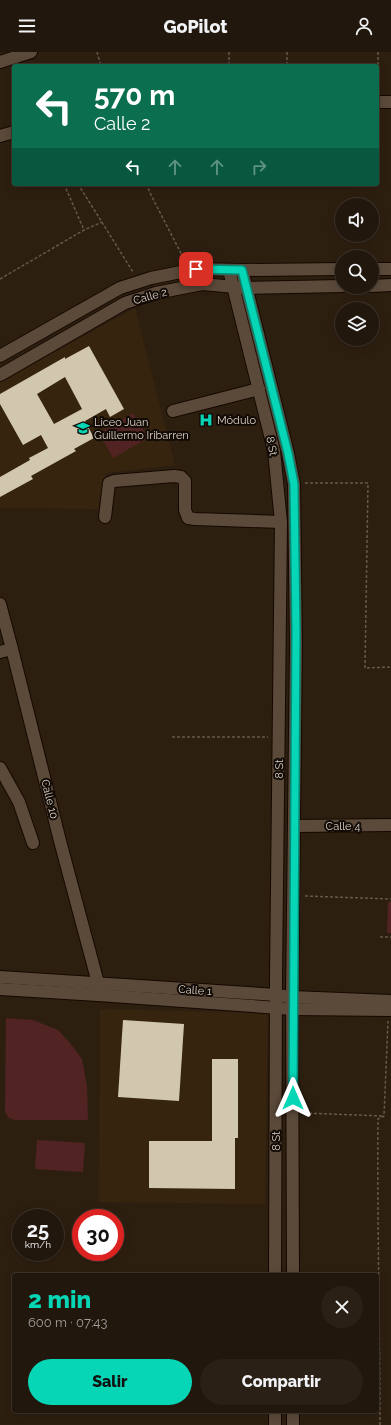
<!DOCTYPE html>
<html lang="es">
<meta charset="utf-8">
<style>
body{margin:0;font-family:Raleway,sans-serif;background:#2a2015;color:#f1f3f6;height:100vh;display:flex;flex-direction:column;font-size:15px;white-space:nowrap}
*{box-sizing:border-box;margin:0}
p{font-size:13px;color:#a29f9d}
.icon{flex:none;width:22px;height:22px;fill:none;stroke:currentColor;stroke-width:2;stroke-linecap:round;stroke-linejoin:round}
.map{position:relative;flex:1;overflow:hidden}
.drawer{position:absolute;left:12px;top:1221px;width:367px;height:140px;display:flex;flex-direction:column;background:#22170c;border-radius:4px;box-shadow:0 2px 10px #0003,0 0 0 1px #3f362d}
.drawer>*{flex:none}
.top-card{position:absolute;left:12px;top:12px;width:367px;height:122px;border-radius:4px;box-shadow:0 2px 10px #0003,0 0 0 1px #3f362d;background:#0b6e4f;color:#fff;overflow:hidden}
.tools{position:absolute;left:335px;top:146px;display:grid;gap:8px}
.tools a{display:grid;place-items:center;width:44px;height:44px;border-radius:50%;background:#22170c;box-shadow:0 2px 10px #0003,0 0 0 1px #3f362d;font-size:20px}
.speed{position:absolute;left:12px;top:1157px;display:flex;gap:8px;font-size:20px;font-weight:700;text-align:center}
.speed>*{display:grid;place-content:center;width:52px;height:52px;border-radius:50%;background:#22170c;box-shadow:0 2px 10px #0003,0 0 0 1px #3f362d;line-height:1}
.speed small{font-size:10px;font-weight:400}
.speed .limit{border:6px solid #d22;background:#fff;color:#111}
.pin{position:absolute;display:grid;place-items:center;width:34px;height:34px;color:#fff;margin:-17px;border-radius:8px;box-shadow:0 2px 6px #0006}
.me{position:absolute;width:44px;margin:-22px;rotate:0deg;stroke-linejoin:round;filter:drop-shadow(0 0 3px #0008)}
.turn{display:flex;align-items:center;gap:14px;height:84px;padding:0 16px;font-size:18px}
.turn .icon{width:52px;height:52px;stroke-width:2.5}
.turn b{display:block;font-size:28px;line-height:34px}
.lanes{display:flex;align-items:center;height:38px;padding:0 16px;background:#0003;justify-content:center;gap:20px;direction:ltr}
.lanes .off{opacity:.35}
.round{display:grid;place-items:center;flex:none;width:42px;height:42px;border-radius:21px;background:#2a2015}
.overview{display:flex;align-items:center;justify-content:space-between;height:68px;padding:0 16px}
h1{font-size:24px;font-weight:800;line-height:30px;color:#06d5b6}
.button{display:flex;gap:8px;margin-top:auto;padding:8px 16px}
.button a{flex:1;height:46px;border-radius:24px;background:#06d5b6;color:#111;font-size:16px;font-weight:800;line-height:46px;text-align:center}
.button a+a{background:#2a2015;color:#f1f3f6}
header{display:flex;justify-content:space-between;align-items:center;height:52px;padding:0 16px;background:#22170c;font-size:18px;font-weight:800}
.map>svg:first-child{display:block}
</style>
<header><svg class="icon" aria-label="menu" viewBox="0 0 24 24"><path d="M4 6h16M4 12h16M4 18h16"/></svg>GoPilot<svg class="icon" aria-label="person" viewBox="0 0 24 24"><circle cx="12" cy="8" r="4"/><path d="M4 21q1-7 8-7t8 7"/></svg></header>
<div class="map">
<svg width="391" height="1373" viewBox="0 0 391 1373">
<rect width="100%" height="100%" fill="#2d1f10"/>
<g fill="#37240f">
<polygon points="135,256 175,413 106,421 102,457 0,456 0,330"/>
<polygon points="100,957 268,961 265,1152 99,1150"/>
</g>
<g fill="#512323">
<polygon points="133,361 148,386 113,406 99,381"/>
<polygon points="388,850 391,850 391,881 387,881"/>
<polygon points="6,966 33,968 58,978 70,991 82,1007 87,1034 88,1068 15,1068 9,1066 5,1060"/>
<polygon points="37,1088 85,1091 83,1120 35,1117"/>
</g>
<g fill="#d1c7af" fill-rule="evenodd">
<path d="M89,294L124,357L110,365L106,357L85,369L94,386L74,397L76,399L31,424L33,427L0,445V425L30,408L29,406L48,396L41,383L23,393L0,352V342L65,305V307ZM65,325L82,357L54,372L37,342Z"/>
<polygon points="123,968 184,972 179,1049 118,1045"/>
<polygon points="212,1007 238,1007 238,1086 235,1086 235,1137 149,1136 149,1089 212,1089"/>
</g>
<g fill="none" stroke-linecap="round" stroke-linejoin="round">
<g stroke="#150800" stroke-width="14">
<g id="minor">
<polyline points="0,10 31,0"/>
<polyline points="377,50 391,50"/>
<polyline points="0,84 14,80"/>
<polyline points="372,217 391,217"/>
<polyline points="229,218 274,399 281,470 276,924 275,1223"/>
<polyline points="242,218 288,401 294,432 296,594 292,945 293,1223"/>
<polyline points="372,234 391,233"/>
<polyline points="0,304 120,236 151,226 196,217 242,218 342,217"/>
<polyline points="0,323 125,251 156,241 202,232 246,236 342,234"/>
<polyline points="173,359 259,337"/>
<polyline points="105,465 109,431 114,429 174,424 181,425 185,429 185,458 188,466 195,467 281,470"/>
<polyline points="0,552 12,597 60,789 98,931 98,943"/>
<polyline points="0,600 12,597"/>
<polyline points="0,716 19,750 33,791"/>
<polyline points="295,774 391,773"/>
<polyline points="0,925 277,943 292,945 391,949"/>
<polyline points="0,937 98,943 293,957 391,958"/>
<polyline points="293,1359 293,1373"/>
<polyline points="275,1373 275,1359"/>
</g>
</g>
<g stroke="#66594c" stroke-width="1.5" stroke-dasharray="3 2" stroke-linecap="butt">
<polyline points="97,0 101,14"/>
<polyline points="229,0 229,14"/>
<polyline points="287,0 287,14"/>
<polyline points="378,0 378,40"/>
<polyline points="64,132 84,178"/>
<polyline points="78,132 133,220"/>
<polyline points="146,132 152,145 185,209"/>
<polyline points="0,227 84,178 102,170"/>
<polyline points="305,431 368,431 365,616 391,615"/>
<polyline points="172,685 268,685"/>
<polyline points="305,844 391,847"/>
<polyline points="380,885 391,885"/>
<polyline points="304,1061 382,1064"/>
<path d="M380,1373C380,1271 377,1169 378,1067L384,1064L388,969"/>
</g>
<use href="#minor" stroke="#5b4a3a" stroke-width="12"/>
</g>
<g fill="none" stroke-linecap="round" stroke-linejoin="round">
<g stroke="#048a76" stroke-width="10">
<polyline id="route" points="196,217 242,218 288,401 294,432 296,579 293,1046"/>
</g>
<use href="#route" stroke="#06d5b6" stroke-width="7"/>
</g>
<defs>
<g id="hospital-bare" transform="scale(1.08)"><path d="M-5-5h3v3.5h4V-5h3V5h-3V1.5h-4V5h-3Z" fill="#06d5b6" stroke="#110a05" stroke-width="2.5" paint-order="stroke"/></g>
<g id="school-bare" transform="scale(1.08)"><path d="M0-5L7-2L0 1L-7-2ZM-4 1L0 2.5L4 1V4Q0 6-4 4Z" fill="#06d5b6" stroke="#110a05" stroke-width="2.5" paint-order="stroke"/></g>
</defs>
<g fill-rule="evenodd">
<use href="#hospital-bare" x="206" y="368"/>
<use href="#school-bare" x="83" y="376"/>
</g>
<g text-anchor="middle" stroke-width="4" stroke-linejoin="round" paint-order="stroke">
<g font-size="11" fill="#ddd3ca" stroke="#110a05">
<text transform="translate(150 244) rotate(-16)" y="4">Calle 2</text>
<text transform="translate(272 394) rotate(79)" y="4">8 St</text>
<text transform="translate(279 717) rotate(-89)" y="4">8 St</text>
<text transform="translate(50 747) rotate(76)" y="4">Calle 10</text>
<text x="343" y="778">Calle 4</text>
<text transform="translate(195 938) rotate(4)" y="4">Calle 1</text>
<text transform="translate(276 1089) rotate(-90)" y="4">8 St</text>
</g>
<g font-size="11" fill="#ddd3ca" stroke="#110a05" text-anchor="start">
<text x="217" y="372">Módulo</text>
<text x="94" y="374">Liceo Juan<tspan x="94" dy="13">Guillermo Iribarren</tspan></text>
</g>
</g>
</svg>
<div class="tools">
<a><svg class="icon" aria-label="sound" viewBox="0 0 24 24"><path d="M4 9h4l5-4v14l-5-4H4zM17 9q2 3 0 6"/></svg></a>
<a><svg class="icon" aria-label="search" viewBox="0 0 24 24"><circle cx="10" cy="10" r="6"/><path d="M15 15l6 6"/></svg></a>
<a><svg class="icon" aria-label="layers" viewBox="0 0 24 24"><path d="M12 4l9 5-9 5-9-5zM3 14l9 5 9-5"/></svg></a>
</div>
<div class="speed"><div>25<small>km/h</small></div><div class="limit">30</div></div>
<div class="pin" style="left:196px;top:217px;background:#d93025"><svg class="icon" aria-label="arrive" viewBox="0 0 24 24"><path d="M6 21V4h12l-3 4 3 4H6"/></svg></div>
<svg class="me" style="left:293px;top:1046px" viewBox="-20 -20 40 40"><path d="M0-17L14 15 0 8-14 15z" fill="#06d5b6" stroke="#fff" stroke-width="4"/></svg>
<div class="top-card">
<div class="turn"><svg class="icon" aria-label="left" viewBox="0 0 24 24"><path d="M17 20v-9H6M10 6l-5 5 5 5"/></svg><div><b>570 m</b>Calle 2</div></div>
<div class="lanes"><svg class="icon" aria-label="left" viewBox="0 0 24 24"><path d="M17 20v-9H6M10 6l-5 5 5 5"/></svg><svg class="icon off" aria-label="ahead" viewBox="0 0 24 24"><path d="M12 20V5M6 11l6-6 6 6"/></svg><svg class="icon off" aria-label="ahead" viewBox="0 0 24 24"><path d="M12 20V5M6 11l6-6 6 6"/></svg><svg class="icon off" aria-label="right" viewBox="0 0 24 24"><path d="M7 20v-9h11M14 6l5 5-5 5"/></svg></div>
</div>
<section class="drawer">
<div class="overview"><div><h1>2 min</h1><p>600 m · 07:43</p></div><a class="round"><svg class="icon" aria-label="close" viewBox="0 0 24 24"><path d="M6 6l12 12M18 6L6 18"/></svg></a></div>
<div class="button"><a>Salir</a><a>Compartir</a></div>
</section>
</div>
